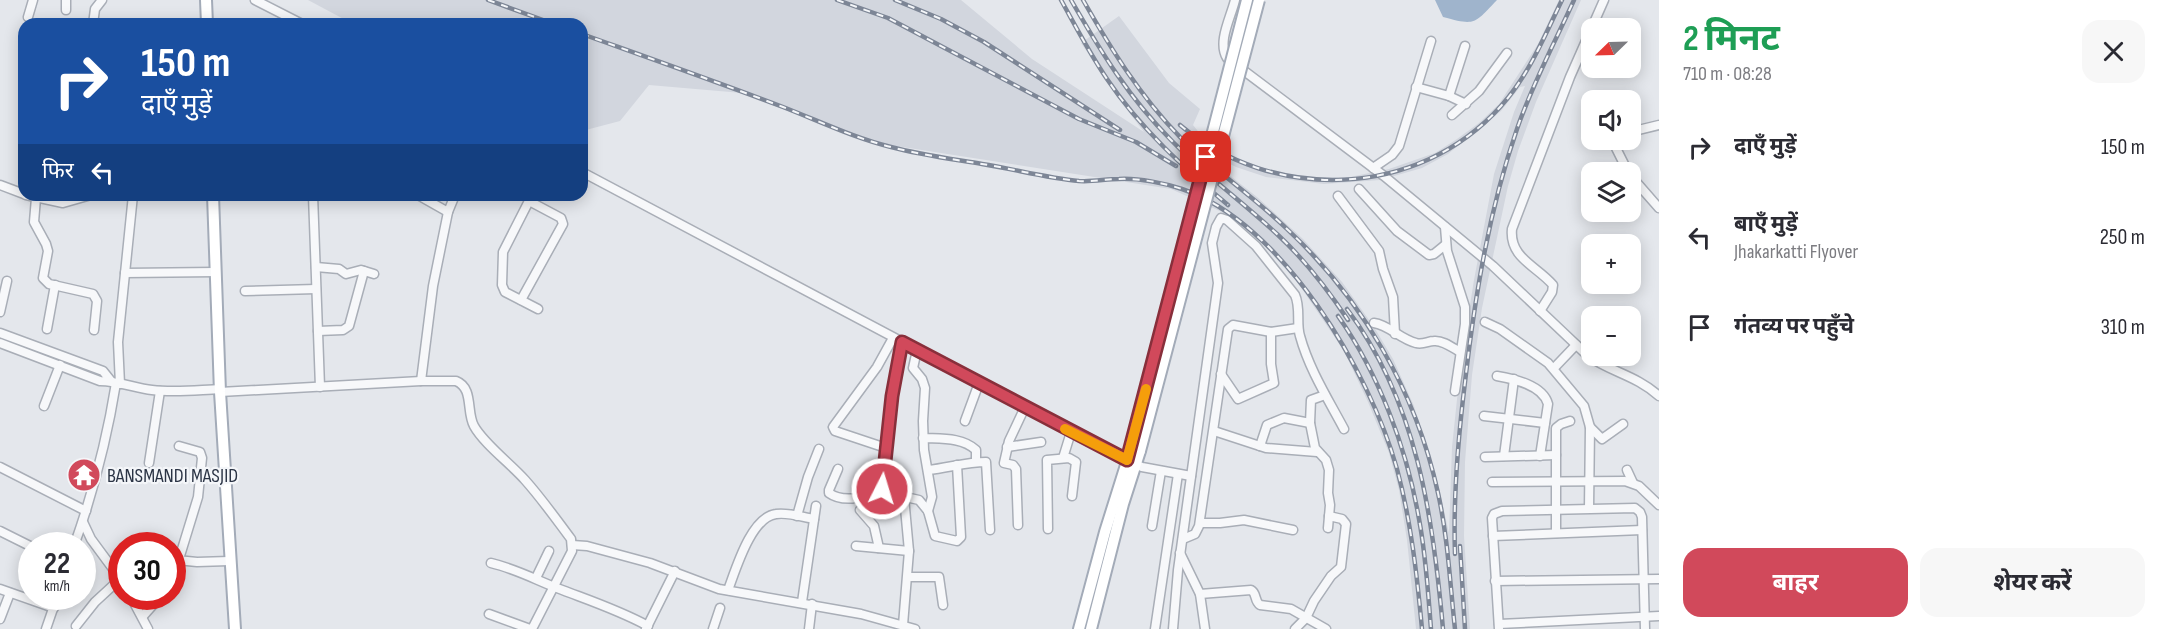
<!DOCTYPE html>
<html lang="hi">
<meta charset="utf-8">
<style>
body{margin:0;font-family:"Sofia Sans Condensed","Noto Sans Devanagari",sans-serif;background:#f7f7f7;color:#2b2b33;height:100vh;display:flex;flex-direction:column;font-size:22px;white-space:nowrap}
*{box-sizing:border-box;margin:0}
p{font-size:20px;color:#7c7c81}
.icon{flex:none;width:33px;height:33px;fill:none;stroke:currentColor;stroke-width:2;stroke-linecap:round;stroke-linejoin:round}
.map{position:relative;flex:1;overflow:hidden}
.sheet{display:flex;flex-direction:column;background:#fff;width:510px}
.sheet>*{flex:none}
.hud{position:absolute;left:18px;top:18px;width:570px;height:183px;border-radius:18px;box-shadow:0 3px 15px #0003;background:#1a4fa0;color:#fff;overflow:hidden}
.needle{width:39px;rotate:247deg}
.fabs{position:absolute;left:1581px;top:18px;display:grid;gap:12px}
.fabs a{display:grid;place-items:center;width:60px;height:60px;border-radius:12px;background:#fff;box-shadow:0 3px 15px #0003;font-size:30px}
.speed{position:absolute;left:18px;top:532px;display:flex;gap:12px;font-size:30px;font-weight:700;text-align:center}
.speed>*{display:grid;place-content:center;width:78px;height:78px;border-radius:50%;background:#fff;box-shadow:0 3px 15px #0003;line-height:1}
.speed small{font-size:15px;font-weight:400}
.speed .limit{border:9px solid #d22;background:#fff;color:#111}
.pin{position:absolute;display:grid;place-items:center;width:51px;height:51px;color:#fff;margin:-26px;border-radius:12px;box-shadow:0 3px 9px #0006}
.me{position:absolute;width:66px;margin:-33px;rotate:5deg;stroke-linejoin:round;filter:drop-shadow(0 0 4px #0008)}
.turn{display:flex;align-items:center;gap:21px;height:126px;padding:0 24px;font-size:27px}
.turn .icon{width:78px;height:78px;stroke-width:2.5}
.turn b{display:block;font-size:42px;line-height:51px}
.then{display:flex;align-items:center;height:57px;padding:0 24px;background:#0003;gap:12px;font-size:22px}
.round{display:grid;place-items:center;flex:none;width:63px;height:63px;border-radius:18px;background:#f7f7f7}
.headline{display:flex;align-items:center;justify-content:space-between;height:102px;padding:0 24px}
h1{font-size:36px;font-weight:700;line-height:45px;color:#1e9e55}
.action{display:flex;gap:12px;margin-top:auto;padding:12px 24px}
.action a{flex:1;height:69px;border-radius:18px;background:#d1495b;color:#fff;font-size:24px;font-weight:700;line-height:69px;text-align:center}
.action a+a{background:#f7f7f7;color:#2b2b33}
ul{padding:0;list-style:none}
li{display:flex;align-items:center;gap:18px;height:90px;padding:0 24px}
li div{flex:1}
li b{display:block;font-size:22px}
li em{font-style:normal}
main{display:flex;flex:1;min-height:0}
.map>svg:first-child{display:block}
</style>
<main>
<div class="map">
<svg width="1659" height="629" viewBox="0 0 1659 629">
<rect width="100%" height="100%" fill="#e4e7ec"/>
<path fill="#d2d6de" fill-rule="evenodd" d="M308,0H961L1032,59L1144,132L1118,98L1081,43L1119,16L1169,83L1200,109L1193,125L1205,140L1229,155L1256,166L1291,175L1319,178L1350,177L1389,169L1435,153L1457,139L1479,123L1499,104L1538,44L1559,0H1581L1536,102L1518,151L1508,186L1482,308L1472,375L1465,462L1464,536L1470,629H1416L1407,540L1399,490L1389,453L1368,402L1344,351L1298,283L1265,246L1222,212L1171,189L864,141L742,93L649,85L620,121L582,131V24H353ZM1525,86L1514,112L1494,174L1474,280L1461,361L1452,447L1449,533L1437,480L1414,406L1393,359L1374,327L1342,282L1303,239L1257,197L1199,151L1202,150L1236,167L1266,177L1324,184L1380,180L1422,168L1448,154L1501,111L1520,87Z"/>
<path fill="#9fb4cc" d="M1435,0H1497C1474,24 1476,26 1443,17Z"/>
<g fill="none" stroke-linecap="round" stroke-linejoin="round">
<g stroke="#a9aeb7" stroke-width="11">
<g id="minor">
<polyline points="255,0 302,24"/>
<path d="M1235,0C1231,17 1217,42 1227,58L1384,176L1493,266L1587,355C1610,372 1636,375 1659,396"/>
<polyline points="66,10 66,0"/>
<polyline points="28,17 33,0"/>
<polyline points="93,24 95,9 102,0"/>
<polyline points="1416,87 1449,96 1466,104"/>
<polyline points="1449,96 1465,46"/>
<polyline points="1452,115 1479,91 1507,53"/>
<polyline points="1630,132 1659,125"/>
<polyline points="1612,140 1628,172"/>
<polyline points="1373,168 1392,155 1399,146 1431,41"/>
<polyline points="582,172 1127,461 1142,467 1191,476"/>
<polyline points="1630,175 1659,208"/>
<polyline points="0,185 24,194"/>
<polyline points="1359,189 1397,231 1429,255 1434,254 1445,245"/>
<polyline points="26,195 63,203 91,195"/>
<polyline points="313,195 320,387"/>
<polyline points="418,195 448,212 455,195"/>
<polyline points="532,195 503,252 502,285 505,292 538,309"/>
<polyline points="1338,196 1379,251 1383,269 1393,297 1395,334"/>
<polyline points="36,198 34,222 46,244 48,251 43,278 49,284 93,294 97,301 94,330"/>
<polyline points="1445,227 1447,251 1465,307 1465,324 1455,391"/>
<polyline points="316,267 339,269 346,274 361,270 374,274"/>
<polyline points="125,273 216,272"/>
<polyline points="245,291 316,289"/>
<polyline points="521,300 563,224 561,218 529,201"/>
<path d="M1540,311L1552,292L1553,285C1537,266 1509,258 1512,229L1570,77L1604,0"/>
<polyline points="0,312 7,281"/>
<polyline points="1485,322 1500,329 1548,363 1584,406 1590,427 1589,508"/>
<path d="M1374,323C1389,325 1400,339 1416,343C1423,345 1428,341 1434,341C1443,340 1453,348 1460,352"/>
<polyline points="47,329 55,285"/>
<polyline points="318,331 343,330 349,326 364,271"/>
<polyline points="0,333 103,371 111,381"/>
<polyline points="902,342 892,396 882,485 883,492 919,500 928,511 935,536 957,541 961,537 957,465"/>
<path d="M0,343L100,381C118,381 135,388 152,390C175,393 197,390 220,389"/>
<polyline points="917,350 913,368 922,379 925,388 923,421 924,450 932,497 928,511"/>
<polyline points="1554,368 1576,345"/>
<polyline points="1221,374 1238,399 1274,383 1271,364 1271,332"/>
<path d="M1497,376C1514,379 1543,385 1548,404L1540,456"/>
<polyline points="421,381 433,286 448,212"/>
<polyline points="120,384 118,342 133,195"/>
<path d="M220,392L421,381H456C474,388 466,412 474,426C484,444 511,464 525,480C542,499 556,519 571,539L572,551L532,629"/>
<polyline points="1325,395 1311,400 1310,423 1315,448 1326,460 1329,470 1328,493 1330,505 1328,528"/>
<polyline points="44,406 60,365"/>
<polyline points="1484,416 1545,423"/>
<polyline points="965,421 979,383"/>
<polyline points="1590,427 1602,439 1623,424"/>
<polyline points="1214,431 1266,448 1317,452"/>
<path d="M923,438C941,439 962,437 976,450V462"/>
<polyline points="179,446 200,452 202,458 198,497 179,559"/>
<polyline points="1260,446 1267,425 1284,418 1310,423"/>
<polyline points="1007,447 1041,442"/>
<polyline points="886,448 835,431 833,427 877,367 893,338"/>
<polyline points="1504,456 1514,379"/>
<polyline points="1485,457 1556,455"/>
<polyline points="1063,458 1071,432"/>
<polyline points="149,463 160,391"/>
<polyline points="0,467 86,511"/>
<path d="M838,469L829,490V493C844,504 867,496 883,492"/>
<path d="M928,470C948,468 966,462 986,462L990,530"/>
<polyline points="1627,470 1633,483"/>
<polyline points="1492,482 1625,481 1639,486 1659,505"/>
<polyline points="860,510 874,526 879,548"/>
<polyline points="797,516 808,477 819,449"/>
<polyline points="83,522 91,539 122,581"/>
<polyline points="1200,523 1220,523 1244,520 1293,530"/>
<polyline points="1018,525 1016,469 1013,465 1004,463 1009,441 1025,407"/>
<polyline points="1152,526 1161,471"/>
<polyline points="1048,529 1047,460 1069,458 1076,462 1072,496"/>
<polyline points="0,531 32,547"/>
<polyline points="1556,533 1556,428 1561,424 1570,421"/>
<polyline points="1493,536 1642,530"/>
<polyline points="1183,539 1195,534 1199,526 1228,329 1233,325 1271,332 1298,328"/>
<polyline points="572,545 587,546 650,563 719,589 861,614 915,629"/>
<path d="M74,546C93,493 107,439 116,383"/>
<polyline points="856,546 909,551"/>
<polyline points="1180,553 1200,594 1205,629"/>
<path d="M491,563C516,569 534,579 557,588C588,600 619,610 648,626"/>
<polyline points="172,568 177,560 197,562 229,561"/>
<polyline points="908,577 939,577 943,605"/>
<polyline points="536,578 549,551"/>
<polyline points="1495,581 1659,579"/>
<polyline points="0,589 54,608"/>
<path d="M728,590C736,569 751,517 776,514C788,512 802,517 814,519"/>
<path d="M1200,594L1251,590C1257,593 1254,601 1260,605L1291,609L1326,629"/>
<polyline points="131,597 148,629"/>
<polyline points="802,602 816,506"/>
<polyline points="489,614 530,629"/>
<polyline points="143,616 160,597"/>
<polyline points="0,619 10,593"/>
<polyline points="1499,624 1659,616"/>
<polyline points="903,625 909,551 904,497"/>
<polyline points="76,626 95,602 120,579"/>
<polyline points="46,629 57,597"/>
<polyline points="646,629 675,571"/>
<polyline points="713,629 720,608"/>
<polyline points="809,629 812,604"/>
<polyline points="1155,629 1178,474"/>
<path d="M1173,629L1178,570L1218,283L1212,243L1216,227L1221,218L1227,220L1256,246L1295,295C1301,308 1296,323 1300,336C1309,369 1328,399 1344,429"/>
<polyline points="1295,629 1306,618 1314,601 1331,576 1341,567 1346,524 1342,519 1329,516"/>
<polyline points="1499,629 1492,518 1494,514 1502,511 1635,508 1640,512 1642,517 1645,629"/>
</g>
</g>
<g stroke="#a3abb8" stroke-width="14">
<g id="major">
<polyline points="206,0 207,24"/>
<polyline points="213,195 220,392 235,629"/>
<polyline points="1079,629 1105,532 1131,449"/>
<polyline points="1091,629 1123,504 1140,451"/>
</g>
</g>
<use href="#minor" stroke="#f7f8fa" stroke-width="8"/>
<use href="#major" stroke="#fff" stroke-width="10"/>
<g stroke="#7d8696" stroke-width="4.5">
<g id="rail">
<polyline points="488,0 554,24"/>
<polyline points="837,0 888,18 1079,119 1136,142 1176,166"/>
<polyline points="895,0 941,19 984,42 1120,130"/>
<path d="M1061,0C1076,27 1090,54 1107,79C1140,128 1184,168 1228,205"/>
<path d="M1071,0C1101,52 1129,98 1172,141C1205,175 1244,203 1278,235C1305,260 1328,290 1348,320"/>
<path d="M1083,0C1111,49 1140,96 1180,137C1214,170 1253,196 1287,229C1363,300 1416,392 1438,493C1448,538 1450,584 1455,629"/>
<path d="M582,34C649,58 717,82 783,107C819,121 854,138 891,147C921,155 952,159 982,164C1014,169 1047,178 1079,181C1093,182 1106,179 1119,179C1139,178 1164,183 1182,189C1283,223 1370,372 1397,469C1411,521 1417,575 1422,629"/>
<path d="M1180,125C1273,203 1418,199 1501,106C1529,75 1544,37 1562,0"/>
<path d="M1347,309C1417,402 1433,516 1443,629"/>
<path d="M1338,316C1379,374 1407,449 1419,519C1426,556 1428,592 1431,629"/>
<polyline points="1460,546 1465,629"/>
<path d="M1455,554C1453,497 1458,439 1465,382C1475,296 1489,210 1517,129C1532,85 1555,42 1574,0"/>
</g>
</g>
<use href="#rail" stroke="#f4f6f9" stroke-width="2" stroke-dasharray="7" stroke-linecap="butt"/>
<g stroke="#a3abb8" stroke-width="14" stroke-linecap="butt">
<g id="major-bridge">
<polyline points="1131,449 1247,0"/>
<polyline points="1140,451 1259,0"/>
</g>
</g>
<use href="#major-bridge" stroke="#fff" stroke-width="10"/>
</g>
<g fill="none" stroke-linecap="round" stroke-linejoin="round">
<g stroke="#882f3b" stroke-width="15">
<polyline id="route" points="882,489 892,396 902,342 1127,460 1206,157"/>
</g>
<use href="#route" stroke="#d1495b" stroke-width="10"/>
<polyline stroke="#f59e0b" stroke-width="10" points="1065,429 1127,460 1146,389"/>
</g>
<defs>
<g id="temple-disc" transform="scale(1.725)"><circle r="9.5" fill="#d1495b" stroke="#f4f6f9"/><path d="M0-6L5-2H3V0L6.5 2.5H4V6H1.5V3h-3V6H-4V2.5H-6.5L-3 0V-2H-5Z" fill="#fff"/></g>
</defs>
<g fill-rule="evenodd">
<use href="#temple-disc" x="84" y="475"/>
</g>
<g text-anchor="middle" stroke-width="4.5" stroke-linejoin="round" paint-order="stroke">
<g font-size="20" fill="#2b3445" stroke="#f4f6f9" text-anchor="start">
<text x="107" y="482">BANSMANDI MASJID</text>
</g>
</g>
</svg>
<div class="fabs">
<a><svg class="needle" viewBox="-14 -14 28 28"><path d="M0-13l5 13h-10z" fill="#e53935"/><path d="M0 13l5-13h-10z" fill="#7c7c81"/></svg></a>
<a><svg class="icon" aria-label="sound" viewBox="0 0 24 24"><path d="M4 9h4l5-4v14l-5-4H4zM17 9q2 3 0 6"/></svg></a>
<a><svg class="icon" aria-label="layers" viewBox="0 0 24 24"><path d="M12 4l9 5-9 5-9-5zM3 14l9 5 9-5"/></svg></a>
<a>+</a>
<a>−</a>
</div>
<div class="speed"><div>22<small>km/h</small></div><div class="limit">30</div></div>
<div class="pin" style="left:1206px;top:157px;background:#d93025"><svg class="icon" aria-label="arrive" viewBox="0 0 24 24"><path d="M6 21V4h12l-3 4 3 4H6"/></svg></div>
<svg class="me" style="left:882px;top:489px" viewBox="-20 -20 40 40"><circle r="17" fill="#d1495b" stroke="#fff" stroke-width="3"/><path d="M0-11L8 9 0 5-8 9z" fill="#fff"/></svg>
<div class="hud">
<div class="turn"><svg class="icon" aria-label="right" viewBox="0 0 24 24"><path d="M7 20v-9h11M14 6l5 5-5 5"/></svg><div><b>150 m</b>दाएँ मुड़ें</div></div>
<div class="then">फिर<svg class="icon" aria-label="left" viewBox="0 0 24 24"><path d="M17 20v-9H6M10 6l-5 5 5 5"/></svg></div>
</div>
</div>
<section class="sheet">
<div class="headline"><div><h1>2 मिनट</h1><p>710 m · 08:28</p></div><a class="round"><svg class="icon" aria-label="close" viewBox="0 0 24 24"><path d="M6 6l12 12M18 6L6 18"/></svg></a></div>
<ul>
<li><svg class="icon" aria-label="right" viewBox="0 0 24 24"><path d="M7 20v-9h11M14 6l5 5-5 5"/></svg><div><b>दाएँ मुड़ें</b></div><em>150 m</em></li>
<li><svg class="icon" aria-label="left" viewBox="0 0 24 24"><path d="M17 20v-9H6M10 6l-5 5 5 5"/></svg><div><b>बाएँ मुड़ें</b><p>Jhakarkatti Flyover</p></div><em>250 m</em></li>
<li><svg class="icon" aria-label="arrive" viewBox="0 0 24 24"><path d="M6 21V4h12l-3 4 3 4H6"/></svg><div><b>गंतव्य पर पहुँचे</b></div><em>310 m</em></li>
</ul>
<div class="action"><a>बाहर</a><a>शेयर करें</a></div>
</section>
</main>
